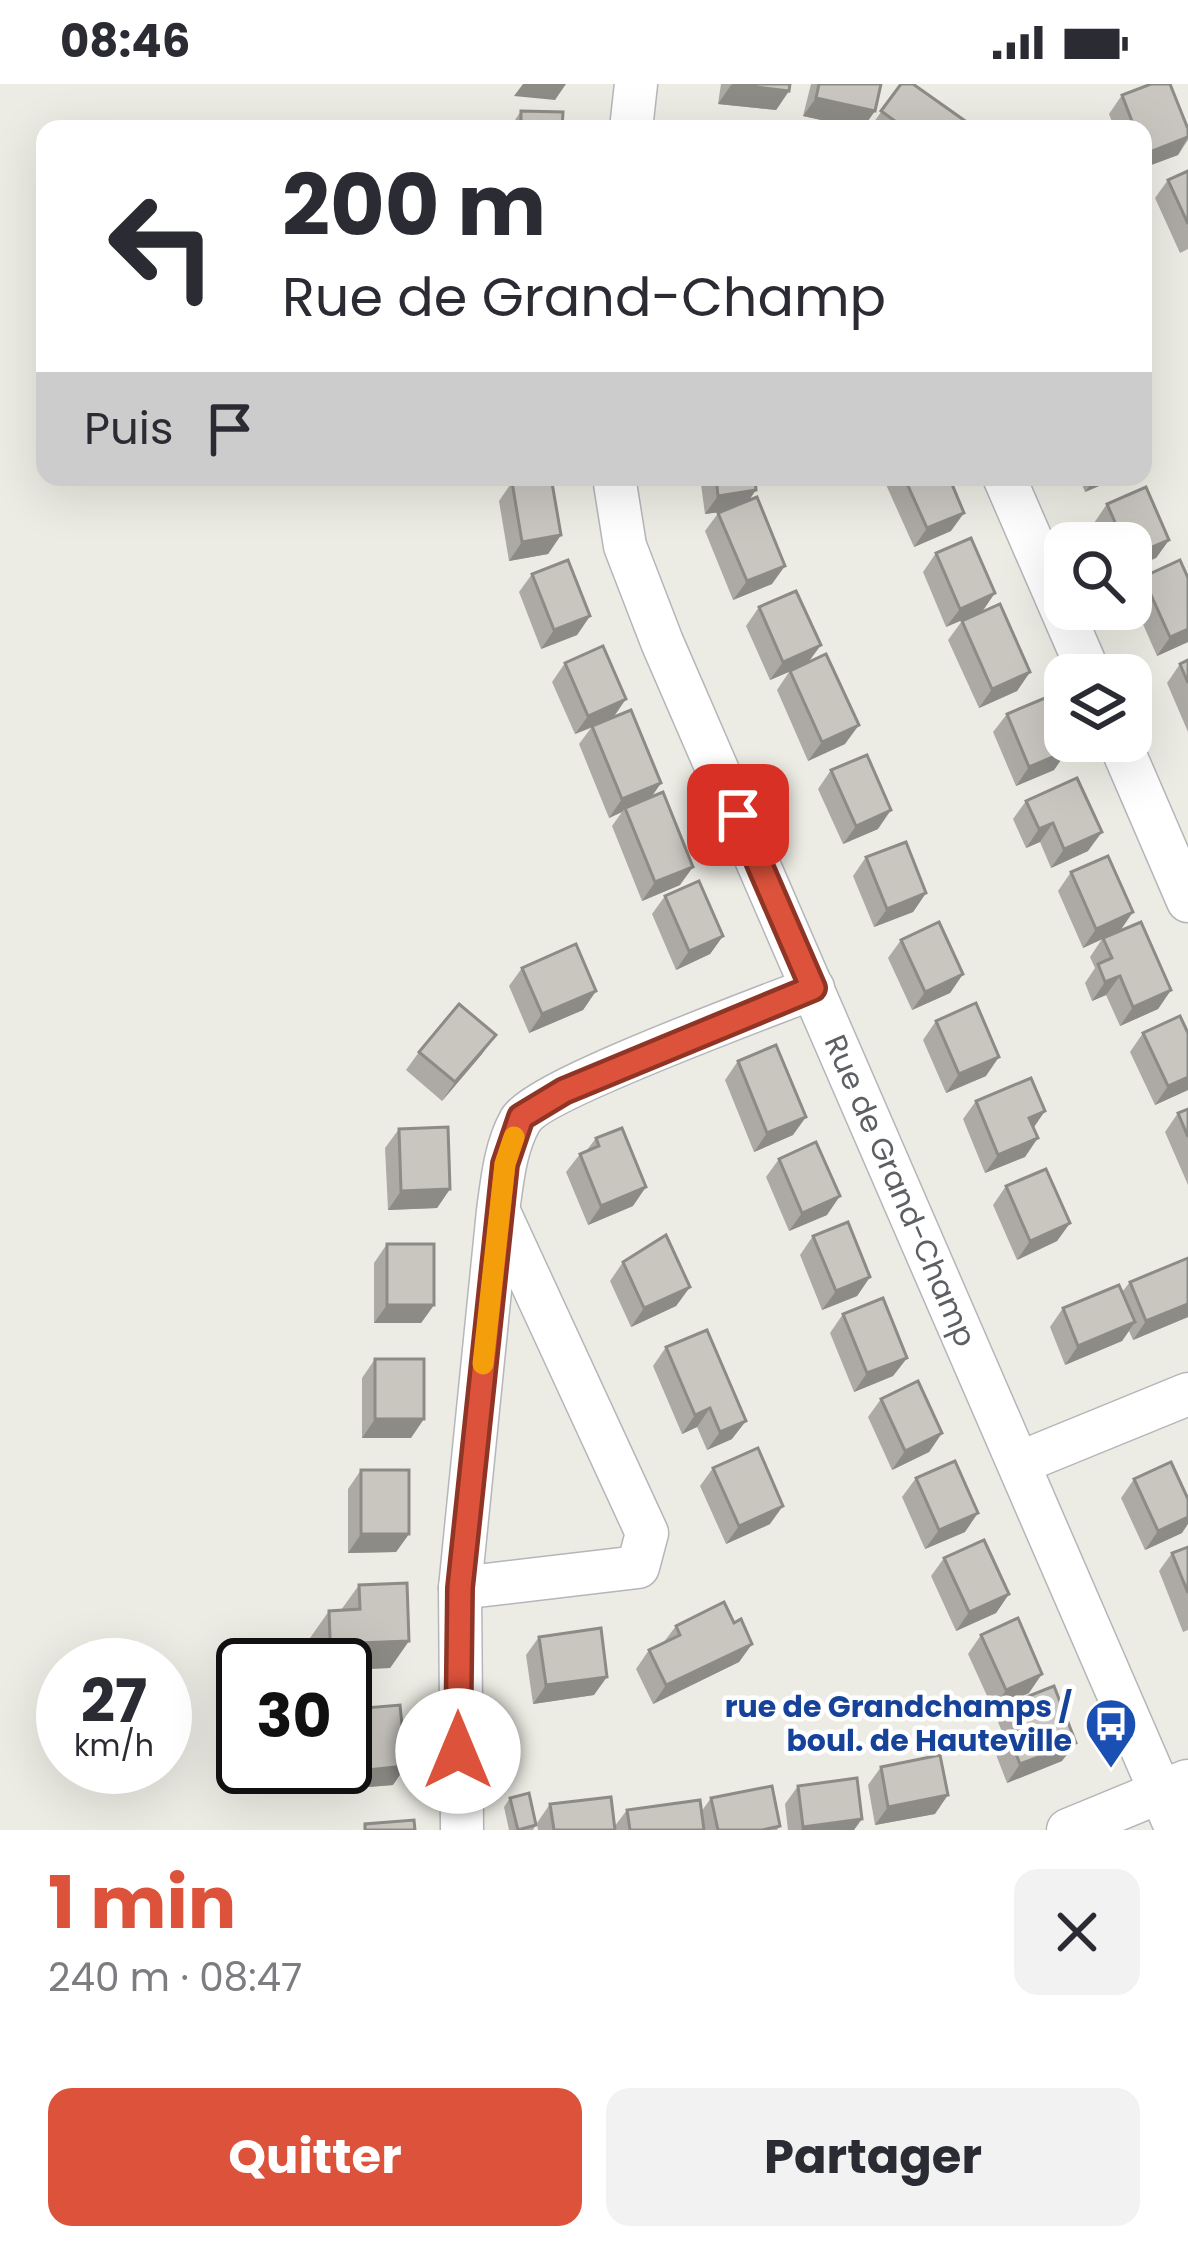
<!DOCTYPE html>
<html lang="fr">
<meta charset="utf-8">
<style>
body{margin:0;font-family:Poppins,sans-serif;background:#f2f2f3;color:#2b2b33;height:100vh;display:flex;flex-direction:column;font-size:45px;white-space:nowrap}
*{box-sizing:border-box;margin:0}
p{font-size:39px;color:#7c7c81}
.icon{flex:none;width:66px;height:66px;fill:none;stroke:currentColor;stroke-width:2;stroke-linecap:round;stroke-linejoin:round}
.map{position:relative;height:1746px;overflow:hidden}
.drawer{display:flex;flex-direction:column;background:#fff;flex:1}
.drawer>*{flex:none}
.top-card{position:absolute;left:36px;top:36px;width:1116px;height:366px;border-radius:24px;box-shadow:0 12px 48px #0002;background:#fff;color:#2b2b33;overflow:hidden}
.controls{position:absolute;left:1044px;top:438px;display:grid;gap:24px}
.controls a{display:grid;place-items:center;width:108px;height:108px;border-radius:24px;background:#fff;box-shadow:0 12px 48px #0002;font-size:60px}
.speed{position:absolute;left:36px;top:1554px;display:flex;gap:24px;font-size:60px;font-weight:700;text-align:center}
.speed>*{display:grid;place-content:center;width:156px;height:156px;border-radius:50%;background:#fff;box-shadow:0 12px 48px #0002;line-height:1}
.speed small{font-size:30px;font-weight:400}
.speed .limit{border:6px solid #111;border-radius:18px;background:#fff;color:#111}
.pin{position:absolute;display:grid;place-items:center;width:102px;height:102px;color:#fff;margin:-51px;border-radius:24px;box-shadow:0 6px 18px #0006}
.me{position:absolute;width:132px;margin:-66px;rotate:0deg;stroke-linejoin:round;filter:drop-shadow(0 0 9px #0008)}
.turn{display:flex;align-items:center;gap:42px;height:252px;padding:0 48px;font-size:54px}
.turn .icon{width:156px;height:156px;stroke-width:2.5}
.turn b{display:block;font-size:84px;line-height:102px}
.then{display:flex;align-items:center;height:114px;padding:0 48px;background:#0003;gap:24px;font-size:45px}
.round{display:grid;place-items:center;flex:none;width:126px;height:126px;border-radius:24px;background:#f2f2f3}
.summary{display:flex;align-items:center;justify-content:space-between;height:204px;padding:0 48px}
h1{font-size:72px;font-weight:700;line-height:90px;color:#dc523b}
.cta{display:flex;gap:24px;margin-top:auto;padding:24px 48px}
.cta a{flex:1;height:138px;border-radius:24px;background:#dc523b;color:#fff;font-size:48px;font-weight:700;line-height:138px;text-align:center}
.cta a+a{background:#f2f2f3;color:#2b2b33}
.status{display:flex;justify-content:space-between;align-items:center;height:84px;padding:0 60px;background:#fff;direction:ltr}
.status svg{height:33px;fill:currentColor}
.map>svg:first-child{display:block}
</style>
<div class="status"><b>08:46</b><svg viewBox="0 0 49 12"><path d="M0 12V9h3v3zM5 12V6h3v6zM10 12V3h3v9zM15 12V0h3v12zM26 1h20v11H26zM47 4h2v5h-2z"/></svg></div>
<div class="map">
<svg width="1188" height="1746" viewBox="0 0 1188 1746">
<rect width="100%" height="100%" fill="#edece4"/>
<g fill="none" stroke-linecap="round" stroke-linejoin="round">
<g stroke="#b4b6ba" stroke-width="45">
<g id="minor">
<polyline points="631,45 636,0"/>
<path id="s1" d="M614,393L625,462L662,558L1177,1746"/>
<polyline points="1004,393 1090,591"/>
<polyline points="1119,657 1188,817"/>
<polyline points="1019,1379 1188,1310"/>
<polyline points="460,1504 638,1483 647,1449 499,1128"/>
<path d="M462,1746L460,1504L498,1127C502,1098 505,1064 520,1037C537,1006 766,923 813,904"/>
<polyline points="1068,1746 1187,1697"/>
</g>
</g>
<use href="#minor" stroke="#fff" stroke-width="42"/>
</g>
<g fill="#adaaa5">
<polygon points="721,0 790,0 789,7 776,26 718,20"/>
<polygon points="811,0 881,0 875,27 862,45 803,32"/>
<polygon points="901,0 965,45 869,45"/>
<polygon points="1122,11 1188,45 1188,56 1178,71 1143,84 1143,45 1115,45 1109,30"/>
<polygon points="521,27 562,45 509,45"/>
<polygon points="1188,87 1188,165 1180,169 1155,114 1168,96"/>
<polygon points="700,393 755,393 750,416 772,500 733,516 705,447 719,428 705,430"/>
<polygon points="949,393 951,447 914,463 883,394"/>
<polygon points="1079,393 1120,393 1085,408"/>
<polygon points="512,398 561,451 548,470 509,477 499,417"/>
<polygon points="1107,420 1169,456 1156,474 1131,459 1103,459 1094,439"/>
<polygon points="936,469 995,509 946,543 923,488"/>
<polygon points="532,490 590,532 577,551 541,565 519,508"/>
<polygon points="1143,493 1188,558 1157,572 1131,513 1131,510"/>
<polygon points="759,523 809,578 845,660 808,677 777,606 789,588 770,596 746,542"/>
<polygon points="962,537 1030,588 1017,607 979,624 948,556"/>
<polygon points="1188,576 1188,648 1167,599 1180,580"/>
<polygon points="565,579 614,633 661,699 651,713 680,801 642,817 612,742 622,728 609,734 579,660 591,644 575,650 552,598"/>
<polygon points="1007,630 1067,667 1054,686 1016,702 993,648"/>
<polygon points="831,686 878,745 843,760 818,705"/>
<polygon points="1026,717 1088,767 1051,784 1040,758 1026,764 1013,735"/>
<polygon points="866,773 926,809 913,828 874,843 853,792"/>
<polygon points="1071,788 1171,906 1158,925 1120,942 1106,911 1092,917 1085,899 1095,884 1090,873 1102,855 1083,864 1058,807"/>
<polygon points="665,812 723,852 710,870 676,886 652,830"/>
<polygon points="901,856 963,890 950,909 912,926 888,874"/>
<polygon points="522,884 596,907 583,926 529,949 509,902"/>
<polygon points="936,937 986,992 946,1009 923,956"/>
<polygon points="1143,949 1188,1006 1155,1021 1130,968"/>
<polygon points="419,968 482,970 442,1017 406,986"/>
<polygon points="738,977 793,1051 754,1068 725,996"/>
<polygon points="976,1017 1045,1027 1033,1043 1025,1073 985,1089 963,1035"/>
<polygon points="1188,1025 1188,1101 1165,1048 1178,1029"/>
<polygon points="399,1045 450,1105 437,1124 388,1126 385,1064"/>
<polygon points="596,1054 633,1122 588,1141 566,1088 580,1070 587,1066"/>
<polygon points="779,1075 827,1131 789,1147 766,1093"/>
<polygon points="1006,1102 1070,1139 1057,1157 1017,1176 993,1121"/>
<polygon points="813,1152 870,1193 857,1212 822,1226 800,1171"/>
<polygon points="387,1160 434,1221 421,1239 374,1239 374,1179"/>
<polygon points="623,1178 690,1203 676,1222 631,1243 610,1197"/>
<polygon points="1130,1198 1188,1233 1133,1256 1129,1247 1122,1257 1065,1281 1050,1243 1063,1224 1122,1208"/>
<polygon points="843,1230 907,1274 893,1292 854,1308 830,1249"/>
<polygon points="666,1263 732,1355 707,1366 697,1343 682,1350 653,1282"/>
<polygon points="375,1275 411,1354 362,1354 362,1294"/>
<polygon points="881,1315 942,1349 929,1368 892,1386 868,1333"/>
<polygon points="713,1384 770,1440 726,1460 700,1402"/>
<polygon points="361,1386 409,1450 396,1468 348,1469 348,1405"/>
<polygon points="916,1394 965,1448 925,1465 902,1413"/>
<polygon points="1134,1395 1182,1449 1145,1466 1121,1414"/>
<polygon points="1188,1463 1188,1546 1183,1548 1159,1487 1172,1469"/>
<polygon points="944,1474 1009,1510 996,1529 956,1547 931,1492"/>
<polygon points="359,1501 409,1557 390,1584 361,1585 345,1609 345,1581 311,1581 310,1554 329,1527 341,1526"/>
<polygon points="734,1539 752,1560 739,1578 653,1620 636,1585 649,1566 663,1559 676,1542"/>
<polygon points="981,1551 1029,1609 993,1625 968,1570"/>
<polygon points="539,1553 594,1611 533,1620 526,1571"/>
<polygon points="1011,1619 1062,1677 1007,1699 995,1668 1005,1655 998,1638"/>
<polygon points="352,1625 393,1701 344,1705 342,1683 345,1683 345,1635"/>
<polygon points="881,1683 935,1730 875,1741 868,1701"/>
<polygon points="798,1702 854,1746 788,1746 785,1720"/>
<polygon points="510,1714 536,1741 533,1746 509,1746 504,1723"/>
<polygon points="711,1714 780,1742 777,1746 538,1746 537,1739 550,1720 614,1743 627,1726 701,1728"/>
</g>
<g fill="#8d8b86">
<polygon points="523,0 566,0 555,16 514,12"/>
<polygon points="731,1 789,7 776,26 718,20"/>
<polygon points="816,14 875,27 862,45 803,32"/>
<polygon points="1188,53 1178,71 1143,84 1145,70"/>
<polygon points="1096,393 1120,393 1085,408"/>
<polygon points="756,406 743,425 705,430 718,412"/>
<polygon points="964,429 951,447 914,463 927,444"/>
<polygon points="561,451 548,470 509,477 522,458"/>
<polygon points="1169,456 1156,474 1131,485 1131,472"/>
<polygon points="785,482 772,500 733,516 747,497"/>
<polygon points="995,509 982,528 946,543 960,525"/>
<polygon points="590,532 577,551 541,565 554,546"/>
<polygon points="1188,545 1188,558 1157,572 1170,553"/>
<polygon points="821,561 807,580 770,596 783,578"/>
<polygon points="1030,588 1017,607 979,624 992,605"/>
<polygon points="626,615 613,634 575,650 588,632"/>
<polygon points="859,641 845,660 808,677 822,658"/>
<polygon points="1067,667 1054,686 1016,702 1029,683"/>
<polygon points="661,699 648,718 625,724 622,728 609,734 622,715"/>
<polygon points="891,726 878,745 843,760 856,742"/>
<polygon points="1053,739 1040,758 1026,764 1039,745"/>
<polygon points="1102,748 1088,767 1051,784 1064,765"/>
<polygon points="693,783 680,801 642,817 655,798"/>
<polygon points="926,809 913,828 874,843 887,825"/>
<polygon points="1133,828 1120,847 1083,864 1096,845"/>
<polygon points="723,852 710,870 676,886 689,867"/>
<polygon points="963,890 950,909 912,926 925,908"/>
<polygon points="1120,892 1106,911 1092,917 1105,898"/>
<polygon points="1171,906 1158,925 1120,942 1133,923"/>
<polygon points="596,907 583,926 529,949 542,930"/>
<polygon points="496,951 482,970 442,1017 455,998"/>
<polygon points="999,973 986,992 946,1009 959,990"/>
<polygon points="1188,993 1188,1006 1155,1021 1168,1002"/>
<polygon points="1045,1027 1032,1046 1029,1034"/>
<polygon points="806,1033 793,1051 754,1068 767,1049"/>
<polygon points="1038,1054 1025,1073 985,1089 998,1071"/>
<polygon points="646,1103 633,1122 588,1141 601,1122"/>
<polygon points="450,1105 437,1124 388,1126 401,1107"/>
<polygon points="840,1112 827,1131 789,1147 802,1129"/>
<polygon points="1070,1139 1057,1157 1017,1176 1030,1157"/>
<polygon points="870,1193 857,1212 822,1226 836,1207"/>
<polygon points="690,1203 676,1222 631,1243 644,1224"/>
<polygon points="1188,1220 1188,1233 1133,1256 1146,1237"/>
<polygon points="387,1221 434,1221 421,1239 374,1239"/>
<polygon points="1135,1238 1122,1257 1065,1281 1078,1262"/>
<polygon points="907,1274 893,1292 854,1308 867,1289"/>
<polygon points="710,1324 697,1343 682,1350 695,1331"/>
<polygon points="375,1335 424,1335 411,1354 362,1354"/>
<polygon points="746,1337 732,1355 707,1366 720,1348"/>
<polygon points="942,1349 929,1368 892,1386 905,1367"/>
<polygon points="783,1422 770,1440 726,1460 739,1442"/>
<polygon points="978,1429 965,1448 925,1465 939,1446"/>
<polygon points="1188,1433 1188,1440 1182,1449 1145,1466 1158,1447"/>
<polygon points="361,1450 409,1450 396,1468 348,1469"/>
<polygon points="1009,1510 996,1529 956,1547 969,1528"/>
<polygon points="409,1557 390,1584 345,1586 360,1559"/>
<polygon points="752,1560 739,1578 653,1620 666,1601"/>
<polygon points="361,1586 345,1609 345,1587"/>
<polygon points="1042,1590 1029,1609 993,1625 1006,1606"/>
<polygon points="607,1593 594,1611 533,1620 546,1601"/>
<polygon points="1076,1659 1062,1677 1007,1699 1020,1680"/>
<polygon points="406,1682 393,1701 344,1705 357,1687"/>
<polygon points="948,1711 935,1730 875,1741 888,1723"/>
<polygon points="862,1735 854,1746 801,1746 803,1743"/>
</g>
<g fill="#c9c6c0" stroke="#8d8b86" stroke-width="3">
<polygon points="732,0 790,0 789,7"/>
<polygon points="819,0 881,0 875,27 816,14"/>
<polygon points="901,0 913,0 968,39 964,45 906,45 881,27"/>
<polygon points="1151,0 1170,0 1188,45 1188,53 1145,70 1143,45 1135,45 1122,11"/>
<polygon points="521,27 563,28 562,45 521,45"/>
<polygon points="1188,87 1188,140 1168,96"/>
<polygon points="542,393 551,393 561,451 522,458 512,398"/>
<polygon points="716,393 755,393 756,406 718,412"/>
<polygon points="904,393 949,393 964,429 927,444"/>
<polygon points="1146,403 1169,456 1131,472 1131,459 1124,459 1107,420"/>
<polygon points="757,413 785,482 747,497 718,429"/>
<polygon points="971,454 995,509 960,525 936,469"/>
<polygon points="568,476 590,532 554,546 532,490"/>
<polygon points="1180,476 1188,494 1188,545 1170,553 1143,493"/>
<polygon points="796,507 821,561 783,578 759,523"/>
<polygon points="1000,520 1030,588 992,605 962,537"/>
<polygon points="603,562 626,615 588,632 565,579"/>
<polygon points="826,570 859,641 822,658 790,587"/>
<polygon points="1188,576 1188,599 1180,580"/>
<polygon points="1045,614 1067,667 1029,683 1007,630"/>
<polygon points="631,626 661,699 622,715 592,642"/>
<polygon points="867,671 891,726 856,742 831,686"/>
<polygon points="1077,694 1102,748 1064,765 1053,739 1039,745 1026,717"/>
<polygon points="663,708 693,783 655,798 625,724"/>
<polygon points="906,758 926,809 887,825 866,773"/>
<polygon points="1108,772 1133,828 1096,845 1071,788"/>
<polygon points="699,797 723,852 689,867 665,812"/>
<polygon points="939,838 963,890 925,908 901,856"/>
<polygon points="1141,838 1171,906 1133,923 1120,892 1105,898 1098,880 1112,874 1103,854"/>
<polygon points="576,860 596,907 542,930 522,884"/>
<polygon points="976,919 999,973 959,990 936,937"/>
<polygon points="459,920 496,951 455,998 419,968"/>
<polygon points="1180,932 1188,949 1188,993 1168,1002 1143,949"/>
<polygon points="776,961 806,1033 767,1049 738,977"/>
<polygon points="1031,994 1045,1027 1029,1034 1038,1054 998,1071 976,1017"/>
<polygon points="1188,1025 1188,1053 1178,1029"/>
<polygon points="448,1043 450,1105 401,1107 399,1045"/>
<polygon points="622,1044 646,1103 601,1122 580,1070 599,1062 596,1054"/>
<polygon points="816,1058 840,1112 802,1129 779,1075"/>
<polygon points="1046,1085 1070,1139 1030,1157 1006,1102"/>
<polygon points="848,1138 870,1193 836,1207 813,1152"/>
<polygon points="666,1151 690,1203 644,1224 623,1178"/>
<rect x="387" y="1160" width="47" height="61"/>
<polygon points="1188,1174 1188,1220 1146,1237 1130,1198"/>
<polygon points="1119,1201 1135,1238 1078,1262 1063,1224"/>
<polygon points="883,1214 907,1274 867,1289 843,1230"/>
<polygon points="707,1246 746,1337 720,1348 710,1324 695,1331 666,1263"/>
<rect x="375" y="1275" width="49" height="60"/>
<polygon points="918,1297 942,1349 905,1367 881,1315"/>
<polygon points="758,1364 783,1422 739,1442 713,1384"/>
<polygon points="955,1377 978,1429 939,1446 916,1394"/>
<polygon points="1171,1378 1188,1415 1188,1433 1158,1447 1134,1395"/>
<rect x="361" y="1386" width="48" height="64"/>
<polygon points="984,1456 1009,1510 969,1528 944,1474"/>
<polygon points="1188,1463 1188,1509 1172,1469"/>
<polygon points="407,1499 409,1557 360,1559 361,1586 345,1587 345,1581 331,1581 329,1527 360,1525 359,1501"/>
<polygon points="724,1518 734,1539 741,1535 752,1560 666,1601 649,1566 680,1551 676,1542"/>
<polygon points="1018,1534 1042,1590 1006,1606 981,1551"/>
<polygon points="601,1544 607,1593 546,1601 539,1553"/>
<polygon points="1054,1602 1076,1659 1020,1680 1008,1650 1021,1645 1011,1619"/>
<polygon points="400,1621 406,1682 357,1687 352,1625"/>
<polygon points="940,1671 948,1711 888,1723 881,1683"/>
<polygon points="857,1694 862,1735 803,1743 798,1702"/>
<polygon points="772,1702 780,1742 762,1746 718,1746 711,1714"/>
<polygon points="529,1709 536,1741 518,1746 510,1714"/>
<polygon points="611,1713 615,1746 554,1746 550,1720"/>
<polygon points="700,1716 704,1746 630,1746 627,1726"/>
<polygon points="414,1736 415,1746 365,1746 365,1740"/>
</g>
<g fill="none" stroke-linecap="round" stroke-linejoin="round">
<g stroke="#8f3526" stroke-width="30">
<polyline id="route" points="458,1667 460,1504 505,1080 521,1033 564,1007 813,904 738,731"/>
</g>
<use href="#route" stroke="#dc523b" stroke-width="21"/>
<polyline stroke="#f59e0b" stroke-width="21" points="483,1280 505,1080 514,1053"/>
</g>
<defs>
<g id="bus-pin" transform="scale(2.7)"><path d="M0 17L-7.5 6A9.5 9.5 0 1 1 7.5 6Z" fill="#1a4fb4" stroke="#fff"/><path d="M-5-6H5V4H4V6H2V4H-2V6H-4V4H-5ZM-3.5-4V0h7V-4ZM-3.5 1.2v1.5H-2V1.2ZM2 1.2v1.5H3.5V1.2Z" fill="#fff"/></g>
</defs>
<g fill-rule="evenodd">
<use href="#bus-pin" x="1111" y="1640"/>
</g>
<g text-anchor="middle" stroke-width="9" stroke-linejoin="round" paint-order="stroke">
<g font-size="30" fill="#5c5f63" stroke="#fff">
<text dy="10" stroke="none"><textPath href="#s1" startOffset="771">Rue de Grand-Champ</textPath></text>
</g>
<g font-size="30" font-weight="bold" fill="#164399" stroke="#fff" text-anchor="end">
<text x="1072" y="1633">rue de Grandchamps /<tspan x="1072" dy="34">boul. de Hauteville</tspan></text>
</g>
</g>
</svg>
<div class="controls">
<a><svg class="icon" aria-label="search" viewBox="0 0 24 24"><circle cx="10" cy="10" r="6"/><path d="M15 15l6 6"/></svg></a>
<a><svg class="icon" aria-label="layers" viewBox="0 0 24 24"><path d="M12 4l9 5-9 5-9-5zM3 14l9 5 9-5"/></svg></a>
</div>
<div class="speed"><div>27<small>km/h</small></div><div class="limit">30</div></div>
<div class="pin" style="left:738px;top:731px;background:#d93025"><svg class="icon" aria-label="arrive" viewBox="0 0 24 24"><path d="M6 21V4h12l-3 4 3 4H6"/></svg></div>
<svg class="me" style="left:458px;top:1667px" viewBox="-20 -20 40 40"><circle r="19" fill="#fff"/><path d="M0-13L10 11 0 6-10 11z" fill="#dc523b"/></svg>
<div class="top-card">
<div class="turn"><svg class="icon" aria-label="left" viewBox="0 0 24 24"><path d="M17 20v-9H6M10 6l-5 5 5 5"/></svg><div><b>200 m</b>Rue de Grand-Champ</div></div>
<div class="then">Puis<svg class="icon" aria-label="arrive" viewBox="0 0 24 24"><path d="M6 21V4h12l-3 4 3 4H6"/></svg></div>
</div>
</div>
<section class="drawer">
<div class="summary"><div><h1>1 min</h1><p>240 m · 08:47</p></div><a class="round"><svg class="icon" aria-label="close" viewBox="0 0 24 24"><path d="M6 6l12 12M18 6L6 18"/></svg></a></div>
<div class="cta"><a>Quitter</a><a>Partager</a></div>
</section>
